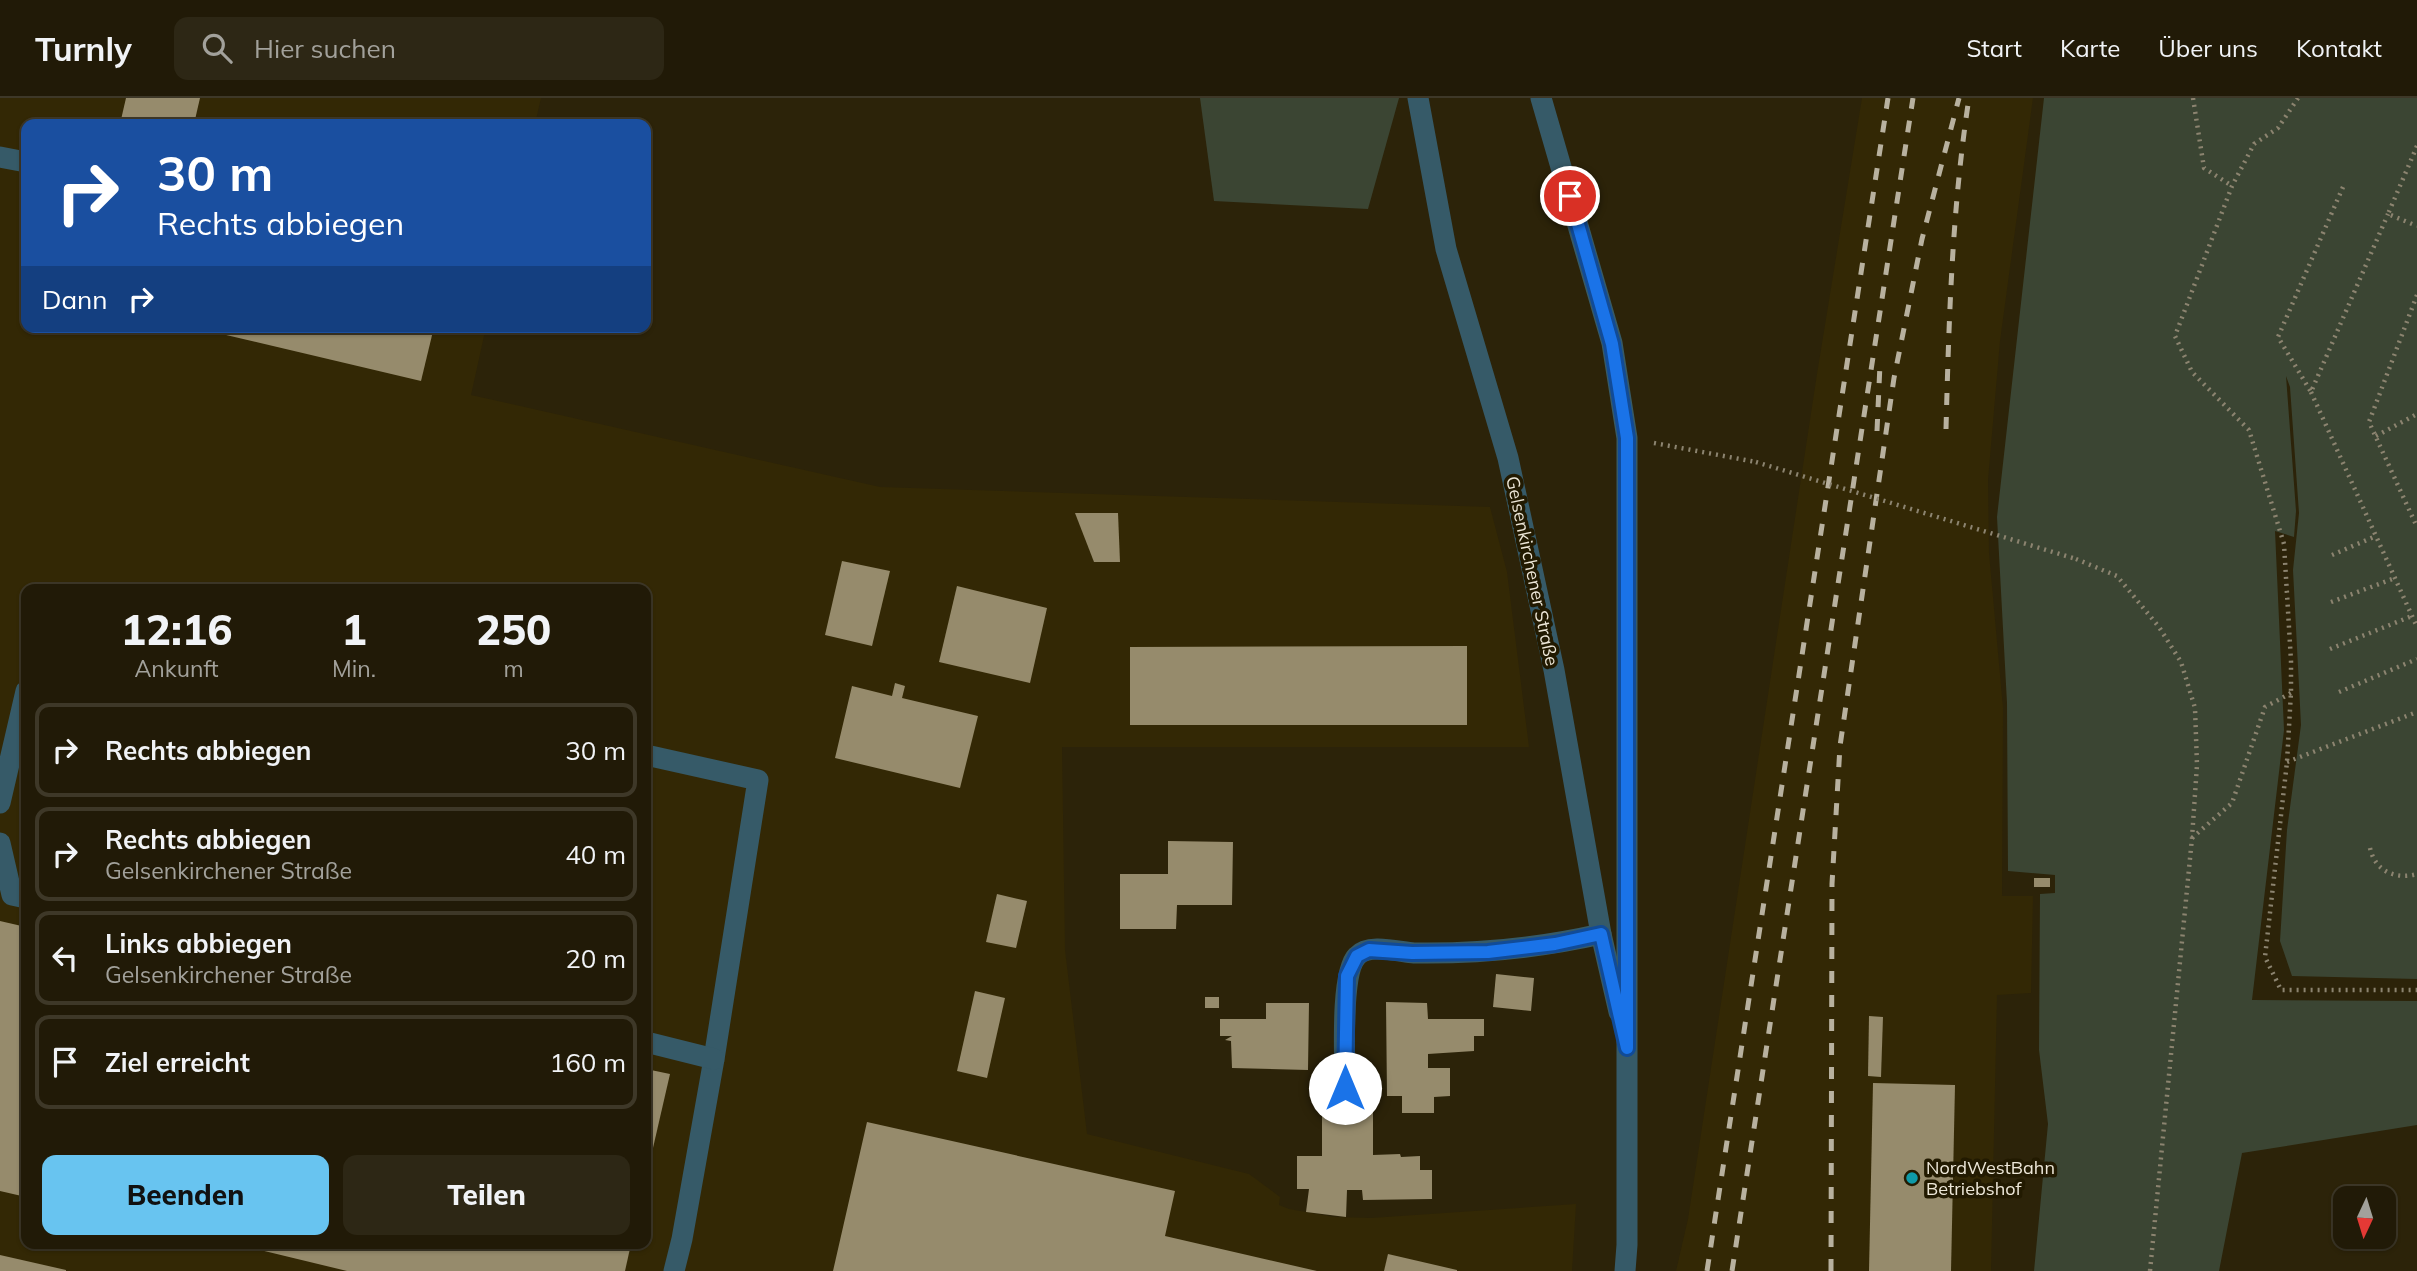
<!DOCTYPE html>
<html lang="de">
<meta charset="utf-8">
<style>
body{margin:0;font-family:Mulish,sans-serif;background:#2d2715;color:#f1f3f6;height:100vh;display:flex;flex-direction:column;font-size:26px;white-space:nowrap}
*{box-sizing:border-box;margin:0}
p{font-size:23px;color:#a2a19b}
.icon{flex:none;width:38px;height:38px;fill:none;stroke:currentColor;stroke-width:2;stroke-linecap:round;stroke-linejoin:round}
.map{position:relative;flex:1;overflow:hidden}
.side{position:absolute;left:21px;top:486px;width:630px;height:665px;display:flex;flex-direction:column;background:#211a07;border-radius:14px;box-shadow:0 2px 5px #0004,0 0 0 2px #3e3828}
.side>*{flex:none}
.guide{position:absolute;left:21px;top:21px;width:630px;height:214px;border-radius:14px;box-shadow:0 2px 5px #0004,0 0 0 2px #3e3828;background:#1a4fa0;color:#fff;overflow:hidden}
.needle{width:46px;rotate:184deg}
.buttons{position:absolute;left:2333px;top:1088px;display:grid;gap:14px}
.buttons a{display:grid;place-items:center;width:63px;height:63px;border-radius:14px;background:#211a07;box-shadow:0 2px 5px #0004,0 0 0 2px #3e3828;font-size:35px}
.pin{position:absolute;display:grid;place-items:center;width:60px;height:60px;color:#fff;margin:-30px;border:4px solid #fff;border-radius:50%;box-shadow:0 2px 7px #0007}
.me{position:absolute;width:77px;margin:-38px;rotate:0deg;stroke-linejoin:round;filter:drop-shadow(0 0 5px #0008)}
.turn{display:flex;align-items:center;gap:24px;height:147px;padding:0 21px;font-size:32px}
.turn .icon{width:91px;height:91px;stroke-width:2.5}
.turn b{display:block;font-size:49px;line-height:60px}
.then{display:flex;align-items:center;height:66px;padding:0 21px;background:#0003;gap:14px;font-size:26px}
.eta{display:flex;justify-content:space-evenly;align-items:center;height:119px;text-align:center}
.eta b{font-size:42px;font-weight:800;line-height:49px}
.cta{display:flex;gap:14px;margin-top:auto;padding:14px 21px}
.cta a{flex:1;height:80px;border-radius:14px;background:#68c4f0;color:#111;font-size:28px;font-weight:800;line-height:80px;text-align:center}
.cta a+a{background:#2d2715;color:#f1f3f6}
ul{padding:0;list-style:none}
li{display:flex;align-items:center;gap:21px;height:94px;margin:0 14px 10px;padding:0 7px;border:4px solid #3e3828;border-radius:14px}
li div{flex:1}
li b{display:block;font-size:26px}
li em{font-style:normal}
header{display:flex;align-items:center;gap:42px;box-sizing:border-box;height:98px;padding:0 35px;background:#211a07;border-bottom:2px solid #3e3828}
header strong{font-size:33px}
nav{display:flex;gap:38px;margin-inline-start:auto;font-size:24px}
.search{width:490px;height:63px;background:#2d2715;display:flex;align-items:center;gap:18px;box-sizing:border-box;padding:0 24px;border-radius:14px;color:#a2a19b;font-size:26px}
.map>svg:first-child{display:block}
</style>
<header>
<strong>Turnly</strong>
<div class="search"><svg class="icon" aria-label="search" viewBox="0 0 24 24"><circle cx="10" cy="10" r="6"/><path d="M15 15l6 6"/></svg>Hier suchen</div>
<nav><a>Start</a><a>Karte</a><a>Über uns</a><a>Kontakt</a></nav>
</header>
<div class="map">
<svg width="2417" height="1173" viewBox="0 0 2417 1173">
<rect width="100%" height="100%" fill="#2c2309"/>
<g fill="#332805" fill-rule="evenodd">
<path d="M0,0H541L535,26H26V229H486L471,297L880,389L1490,409L1507,474L1529,649H1062L1065,852L1087,1036L1249,1076L1280,1099L1279,1107L1289,1111L1334,1119L1371,1120L1576,1106L1572,1173H0ZM26,492H646V1146H26Z"/>
<polygon points="1862,0 2033,0 2000,243 1988,382 1989,455 2003,610 2002,798 2033,798 2031,895 1997,897 1991,1173 1676,1173 1688,1121 1817,276"/>
</g>
<g fill="#3b4533">
<polygon points="1200,0 1399,0 1368,111 1214,103"/>
<polygon points="2044,0 2417,0 2417,881 2292,878 2280,843 2287,732 2301,627 2293,472 2299,415 2290,289 2286,278 2296,413 2294,439 2275,433 2284,632 2252,902 2417,903 2417,1027 2242,1055 2219,1173 2034,1173 2048,1026 2039,952 2040,796 2055,795 2055,777 2008,773 2007,605 1997,419"/>
</g>
<g fill="#968b6c">
<polygon points="126,0 200,0 194,26 120,26"/>
<polygon points="192,229 434,229 421,283"/>
<polygon points="1075,415 1118,415 1120,464 1094,464"/>
<polygon points="842,463 890,473 872,548 825,537"/>
<polygon points="957,488 1047,510 1030,585 939,564"/>
<polygon points="1467,548 1467,627 1130,627 1130,549"/>
<polygon points="895,585 905,588 902,600 978,618 960,690 835,660 852,588 892,598"/>
<polygon points="1168,743 1233,744 1232,807 1177,807 1176,831 1120,831 1120,776 1168,776"/>
<rect x="2034" y="780" width="16" height="9"/>
<polygon points="997,796 1027,803 1016,850 986,844"/>
<polygon points="0,823 26,829 26,1099 0,1093"/>
<polygon points="1496,876 1534,880 1531,913 1493,909"/>
<polygon points="975,893 1005,900 987,980 957,973"/>
<rect x="1205" y="899" width="14" height="11"/>
<polygon points="1386,904 1427,905 1428,921 1484,921 1484,938 1474,938 1474,953 1428,956 1428,970 1450,970 1450,998 1434,999 1434,1015 1402,1015 1402,998 1387,998"/>
<polygon points="1266,905 1309,905 1308,972 1232,970 1231,943 1225,942 1232,938 1220,938 1220,921 1266,921"/>
<polygon points="1869,918 1883,919 1881,979 1868,978"/>
<polygon points="646,971 670,976 647,1076 646,1076"/>
<polygon points="1873,985 1955,987 1951,1173 1869,1173"/>
<polygon points="1373,1014 1373,1057 1400,1056 1401,1059 1420,1058 1420,1072 1432,1072 1432,1101 1363,1102 1362,1092 1347,1092 1346,1119 1306,1114 1309,1091 1297,1091 1297,1058 1322,1058 1322,1015"/>
<polygon points="867,1024 1175,1093 1165,1138 1317,1173 833,1173"/>
<polygon points="236,1146 631,1146 625,1173 347,1173"/>
<polygon points="1388,1156 1457,1172 1457,1173 1384,1173"/>
<polygon points="0,1157 66,1172 66,1173 0,1173"/>
</g>
<g fill="none" stroke-linecap="round" stroke-linejoin="round">
<g stroke="#8c8470" stroke-width="4.5" stroke-dasharray="2 5" stroke-linecap="butt">
<polyline points="2193,0 2204,70 2232,88"/>
<polyline points="2298,0 2278,30 2254,46 2232,88 2175,238 2192,274 2249,332 2284,446 2291,563 2291,594 2287,664 2265,859 2281,892 2417,892"/>
<polyline points="2417,48 2388,116 2417,128"/>
<polyline points="2343,89 2278,239 2311,294 2388,116"/>
<polyline points="2417,197 2369,324 2417,429"/>
<polyline points="2311,294 2417,529"/>
<polyline points="2376,338 2417,316"/>
<polyline points="1654,345 1756,364"/>
<polyline points="2332,457 2376,438"/>
<polyline points="2076,461 2117,478 2159,529 2181,564 2195,610 2197,667 2192,740 2150,1173"/>
<polyline points="2331,504 2395,480"/>
<polyline points="2330,551 2412,518"/>
<polyline points="2339,594 2417,561"/>
<polyline points="2287,664 2417,614"/>
<polyline points="2192,740 2232,705 2265,609 2291,595"/>
<path d="M2370,750C2375,773 2395,782 2417,776"/>
</g>
<g stroke="#365a68" stroke-width="21">
<polyline points="1418,0 1446,151 1508,360 1554,572 1601,836 1619,914"/>
<polyline points="1541,0 1612,245 1627,340 1627,1147 1625,1173"/>
<polyline points="0,59 26,64"/>
<polyline points="646,657 758,682 714,961 682,1141 674,1173"/>
<polyline points="0,705 26,593"/>
<polyline points="0,745 12,797 26,800"/>
<polyline points="646,944 714,961"/>
<path d="M1345,990C1345,963 1340,875 1357,858C1369,845 1399,854 1414,855C1477,856 1539,850 1601,836"/>
</g>
<g stroke="#b8b19f" stroke-width="5" stroke-dasharray="12 12" stroke-linecap="butt">
<path d="M1946,331C1949,220 1952,110 1969,0"/>
<polyline points="1877,333 1880,266"/>
<polyline points="1707,1173 1888,0"/>
<polyline points="1732,1173 1913,0"/>
<polyline points="1831,1173 1832,786 1840,648 1894,280 1922,141 1959,0"/>
</g>
<polyline stroke="#8c8470" stroke-width="4.5" stroke-dasharray="2 5" stroke-linecap="butt" points="1756,364 2076,461"/>
</g>
<g fill="none" stroke-linecap="round" stroke-linejoin="round">
<g stroke="#114b97" stroke-width="18">
<polyline id="route" points="1345,990 1347,878 1357,858 1369,852 1412,855 1488,854 1555,846 1601,836 1627,950 1627,340 1612,246 1570,98"/>
</g>
<use href="#route" stroke="#1a73e8" stroke-width="12"/>
</g>
<circle fill="#0f9aa8" stroke="#221a01" stroke-width="2.5" cx="1912" cy="1080" r="7"/>
<g text-anchor="middle" stroke-width="7" stroke-linejoin="round" paint-order="stroke">
<g font-size="18" fill="#ede7d8" stroke="#221a01">
<text transform="translate(1532 473) rotate(78)" y="6">Gelsenkirchener Straße</text>
</g>
<g font-size="18" fill="#ede7d8" stroke="#221a01" text-anchor="start">
<text x="1926" y="1076">NordWestBahn<tspan x="1926" dy="21">Betriebshof</tspan></text>
</g>
</g>
</svg>
<div class="buttons">
<a><svg class="needle" viewBox="-14 -14 28 28"><path d="M0-13l5 13h-10z" fill="#e53935"/><path d="M0 13l5-13h-10z" fill="#a2a19b"/></svg></a>
</div>
<div class="pin" style="left:1570px;top:98px;background:#d93025"><svg class="icon" aria-label="arrive" viewBox="0 0 24 24"><path d="M6 21V4h12l-3 4 3 4H6"/></svg></div>
<svg class="me" style="left:1345px;top:990px" viewBox="-20 -20 40 40"><circle r="19" fill="#fff"/><path d="M0-13L10 11 0 6-10 11z" fill="#1a73e8"/></svg>
<div class="guide">
<div class="turn"><svg class="icon" aria-label="right" viewBox="0 0 24 24"><path d="M7 20v-9h11M14 6l5 5-5 5"/></svg><div><b>30 m</b>Rechts abbiegen</div></div>
<div class="then">Dann<svg class="icon" aria-label="right" viewBox="0 0 24 24"><path d="M7 20v-9h11M14 6l5 5-5 5"/></svg></div>
</div>
<section class="side">
<div class="eta">
<div><b>12:16</b><p>Ankunft</p></div>
<div><b>1</b><p>Min.</p></div>
<div><b>250</b><p>m</p></div>
</div>
<ul>
<li><svg class="icon" aria-label="right" viewBox="0 0 24 24"><path d="M7 20v-9h11M14 6l5 5-5 5"/></svg><div><b>Rechts abbiegen</b></div><em>30 m</em></li>
<li><svg class="icon" aria-label="right" viewBox="0 0 24 24"><path d="M7 20v-9h11M14 6l5 5-5 5"/></svg><div><b>Rechts abbiegen</b><p>Gelsenkirchener Straße</p></div><em>40 m</em></li>
<li><svg class="icon" aria-label="left" viewBox="0 0 24 24"><path d="M17 20v-9H6M10 6l-5 5 5 5"/></svg><div><b>Links abbiegen</b><p>Gelsenkirchener Straße</p></div><em>20 m</em></li>
<li><svg class="icon" aria-label="arrive" viewBox="0 0 24 24"><path d="M6 21V4h12l-3 4 3 4H6"/></svg><div><b>Ziel erreicht</b></div><em>160 m</em></li>
</ul>
<div class="cta"><a>Beenden</a><a>Teilen</a></div>
</section>
</div>
